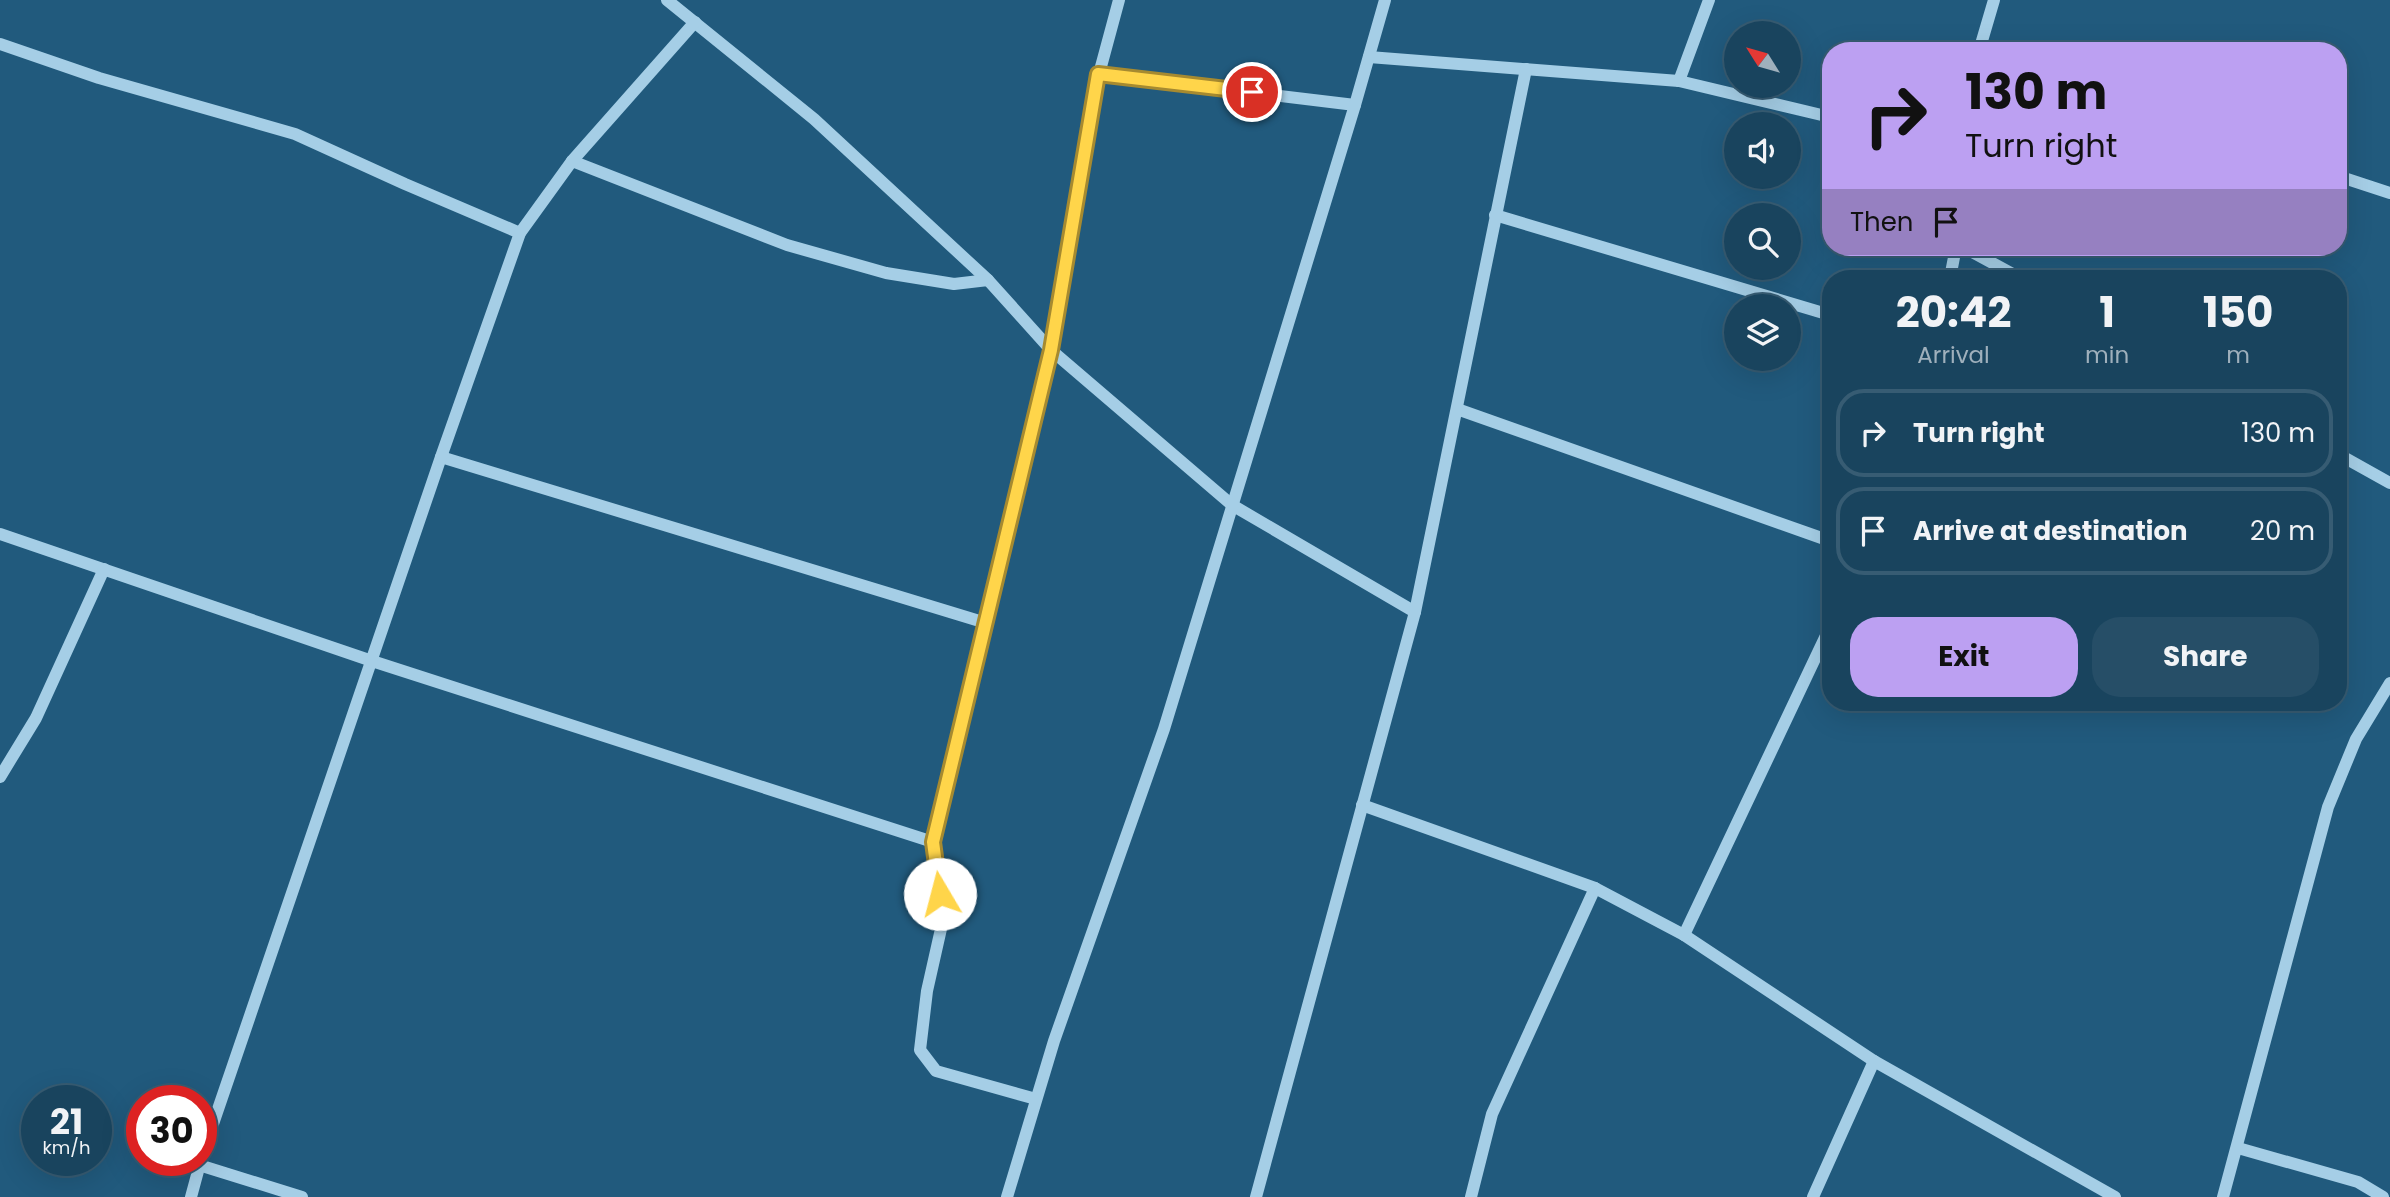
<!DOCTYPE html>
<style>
body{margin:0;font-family:Poppins,sans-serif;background:#264e67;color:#f1f3f6;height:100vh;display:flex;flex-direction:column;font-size:26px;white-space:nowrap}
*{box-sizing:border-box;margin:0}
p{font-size:23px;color:#9fb0bc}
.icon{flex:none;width:38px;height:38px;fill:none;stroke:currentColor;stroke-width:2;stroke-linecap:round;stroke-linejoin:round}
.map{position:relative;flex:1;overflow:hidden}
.details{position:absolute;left:1822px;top:270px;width:525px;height:441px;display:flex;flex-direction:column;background:#19445e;border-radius:28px;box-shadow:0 7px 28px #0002,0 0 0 2px #375c73}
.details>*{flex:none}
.hud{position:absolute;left:1822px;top:42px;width:525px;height:214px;border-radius:28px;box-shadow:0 7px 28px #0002,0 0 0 2px #375c73;background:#bca0f2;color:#111;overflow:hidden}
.needle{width:46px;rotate:307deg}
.tools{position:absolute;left:1724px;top:21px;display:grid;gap:14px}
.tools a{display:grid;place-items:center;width:77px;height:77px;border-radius:50%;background:#19445e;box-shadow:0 7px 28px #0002,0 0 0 2px #375c73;font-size:35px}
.speed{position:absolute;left:21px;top:1085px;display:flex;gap:14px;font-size:35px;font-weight:700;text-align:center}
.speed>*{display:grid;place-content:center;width:91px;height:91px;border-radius:50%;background:#19445e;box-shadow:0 7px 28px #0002,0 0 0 2px #375c73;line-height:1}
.speed small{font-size:18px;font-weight:400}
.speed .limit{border:10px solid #d22;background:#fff;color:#111}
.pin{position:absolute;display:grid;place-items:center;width:60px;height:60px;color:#fff;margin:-30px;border:4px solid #fff;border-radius:50%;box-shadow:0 2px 7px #0007}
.me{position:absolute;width:77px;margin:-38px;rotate:352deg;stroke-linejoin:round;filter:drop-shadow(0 0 5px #0008)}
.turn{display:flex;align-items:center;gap:24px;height:147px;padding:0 28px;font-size:32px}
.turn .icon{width:91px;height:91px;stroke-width:2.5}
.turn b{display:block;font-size:49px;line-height:60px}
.then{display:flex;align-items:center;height:66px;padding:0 28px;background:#0003;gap:14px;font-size:26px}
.eta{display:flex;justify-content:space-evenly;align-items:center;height:119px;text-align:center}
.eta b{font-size:42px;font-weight:700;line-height:49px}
.button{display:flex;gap:14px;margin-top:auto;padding:14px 28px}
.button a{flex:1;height:80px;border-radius:28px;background:#bca0f2;color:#111;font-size:28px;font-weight:700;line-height:80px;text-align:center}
.button a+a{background:#264e67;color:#f1f3f6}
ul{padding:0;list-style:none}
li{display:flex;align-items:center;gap:21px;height:88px;margin:0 14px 10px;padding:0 14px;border:4px solid #375c73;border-radius:28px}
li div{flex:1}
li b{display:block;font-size:26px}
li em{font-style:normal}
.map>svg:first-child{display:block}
</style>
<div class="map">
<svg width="2390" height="1197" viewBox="0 0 2390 1197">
<rect width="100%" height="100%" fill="#215a7d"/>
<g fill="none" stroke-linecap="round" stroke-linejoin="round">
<g stroke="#a5cee6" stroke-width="12">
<polyline points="667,0 814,119 988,280 1051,350 1232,505 1415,612"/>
<polyline points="0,44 99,78 295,134 405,184 520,233"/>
<polyline points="1979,51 1994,0"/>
<polyline points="1369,57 1679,81 1830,117"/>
<polyline points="1099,74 1355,105"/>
<polyline points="1679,81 1709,0"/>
<polyline points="572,161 787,245 886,273 954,284 988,280"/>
<polyline points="2338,176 2390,193"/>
<polyline points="1495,215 1830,315"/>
<polyline points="1963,247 2020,278"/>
<polyline points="1950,278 1956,247"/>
<polyline points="1457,409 1830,541"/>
<polyline points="2338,454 2390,483"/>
<polyline points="441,457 986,623"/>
<polyline points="0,534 372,661 933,842"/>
<polyline points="0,777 36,718 104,569"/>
<polyline points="1362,805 1595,888 1684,935 1874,1061 2115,1197"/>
<polyline points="1684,935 1830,627"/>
<polyline points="1036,1099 936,1071 920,1050 927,991 943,920 933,842 1051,350 1099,74 1119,0"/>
<polyline points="2238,1148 2358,1182 2383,1197"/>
<polyline points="201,1159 441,457 520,233 572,161 695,22"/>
<polyline points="199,1165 302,1197"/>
<polyline points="191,1197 201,1160"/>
<polyline points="1007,1197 1054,1041 1164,729 1355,105 1385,0"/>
<polyline points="1256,1197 1415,612 1526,69"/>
<polyline points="1471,1197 1492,1114 1595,888"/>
<polyline points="1813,1197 1874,1061"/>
<polyline points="2223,1197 2328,807 2356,739 2390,683"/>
</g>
</g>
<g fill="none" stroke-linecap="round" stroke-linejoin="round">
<g stroke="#a68a30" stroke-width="18">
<polyline id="route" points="940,894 933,842 1051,350 1098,74 1252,92"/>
</g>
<use href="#route" stroke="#ffd54a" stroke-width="12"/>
</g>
</svg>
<div class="tools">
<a><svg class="needle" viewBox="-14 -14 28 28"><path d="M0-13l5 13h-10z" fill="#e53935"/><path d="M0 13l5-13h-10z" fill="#9fb0bc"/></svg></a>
<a><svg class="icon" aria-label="sound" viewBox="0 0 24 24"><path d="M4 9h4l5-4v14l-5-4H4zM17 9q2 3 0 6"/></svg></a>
<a><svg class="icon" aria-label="search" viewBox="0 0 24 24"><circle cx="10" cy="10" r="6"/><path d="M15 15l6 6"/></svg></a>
<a><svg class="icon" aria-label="layers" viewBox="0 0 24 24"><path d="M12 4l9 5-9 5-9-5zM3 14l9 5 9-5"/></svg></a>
</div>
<div class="speed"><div>21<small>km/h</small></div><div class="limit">30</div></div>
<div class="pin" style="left:1252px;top:92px;background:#d93025"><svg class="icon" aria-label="arrive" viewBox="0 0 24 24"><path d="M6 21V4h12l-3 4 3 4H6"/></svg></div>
<svg class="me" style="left:940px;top:894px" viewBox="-20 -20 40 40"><circle r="19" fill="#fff"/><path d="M0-13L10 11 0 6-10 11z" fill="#ffd54a"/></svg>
<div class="hud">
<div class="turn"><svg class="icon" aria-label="right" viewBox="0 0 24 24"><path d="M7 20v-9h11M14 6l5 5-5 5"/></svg><div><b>130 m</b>Turn right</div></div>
<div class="then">Then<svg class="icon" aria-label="arrive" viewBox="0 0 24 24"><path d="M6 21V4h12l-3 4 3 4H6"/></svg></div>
</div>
<section class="details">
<div class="eta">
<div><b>20:42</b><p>Arrival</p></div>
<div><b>1</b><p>min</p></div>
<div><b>150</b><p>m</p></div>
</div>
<ul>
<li><svg class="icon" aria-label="right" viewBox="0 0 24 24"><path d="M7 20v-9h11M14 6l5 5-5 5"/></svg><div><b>Turn right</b></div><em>130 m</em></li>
<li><svg class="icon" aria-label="arrive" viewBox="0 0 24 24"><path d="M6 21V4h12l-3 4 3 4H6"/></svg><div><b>Arrive at destination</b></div><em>20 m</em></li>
</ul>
<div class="button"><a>Exit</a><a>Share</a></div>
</section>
</div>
